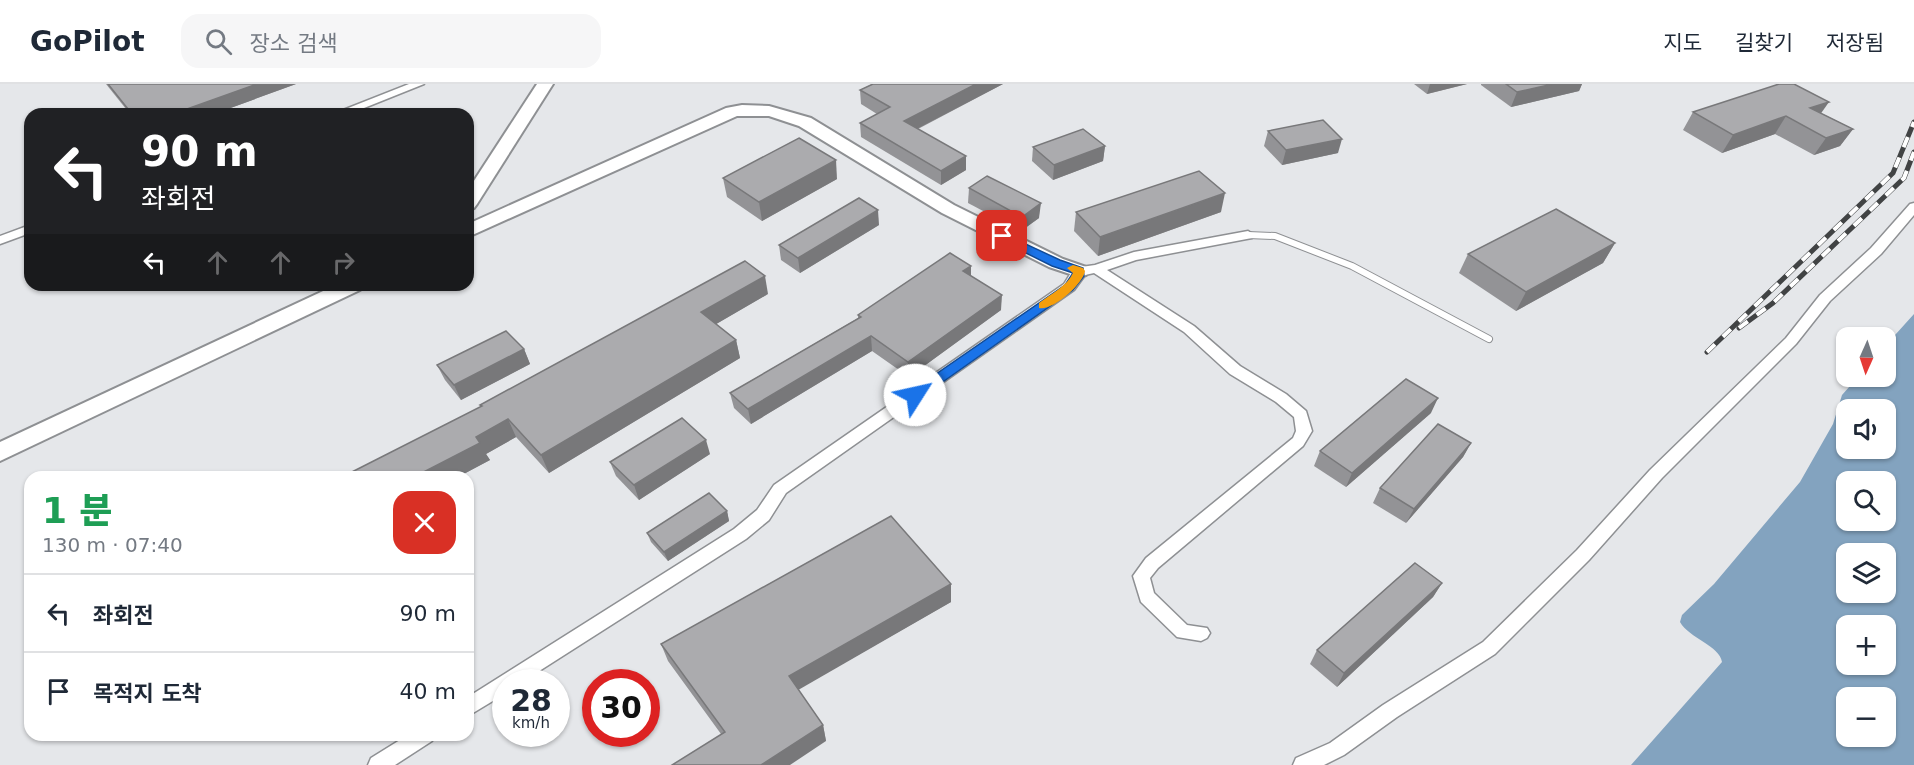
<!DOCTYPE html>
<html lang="ko">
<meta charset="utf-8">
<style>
body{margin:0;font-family:"DejaVu Sans","Noto Sans KR",sans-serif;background:#f6f6f7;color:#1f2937;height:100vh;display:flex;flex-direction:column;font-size:22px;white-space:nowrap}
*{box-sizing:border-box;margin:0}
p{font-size:20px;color:#747a83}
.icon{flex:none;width:33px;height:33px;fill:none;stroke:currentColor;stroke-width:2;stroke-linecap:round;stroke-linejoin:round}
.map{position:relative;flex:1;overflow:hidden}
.sheet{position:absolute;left:24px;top:387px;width:450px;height:270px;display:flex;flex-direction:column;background:#fff;border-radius:18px;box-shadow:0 2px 4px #0004}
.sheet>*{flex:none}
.guide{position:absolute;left:24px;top:24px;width:450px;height:183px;border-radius:18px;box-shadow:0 2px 4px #0004;background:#202124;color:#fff;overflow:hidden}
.needle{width:39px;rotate:183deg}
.tools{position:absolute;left:1836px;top:243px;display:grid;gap:12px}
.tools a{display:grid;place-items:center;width:60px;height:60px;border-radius:12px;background:#fff;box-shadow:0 2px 4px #0004;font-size:30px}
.speed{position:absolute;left:492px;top:585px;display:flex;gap:12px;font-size:30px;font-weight:700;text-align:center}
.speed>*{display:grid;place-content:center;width:78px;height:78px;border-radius:50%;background:#fff;box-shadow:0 2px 4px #0004;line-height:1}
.speed small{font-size:15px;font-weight:400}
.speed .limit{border:9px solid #d22;background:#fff;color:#111}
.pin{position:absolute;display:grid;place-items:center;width:51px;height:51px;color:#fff;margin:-26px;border-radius:12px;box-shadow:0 3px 9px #0006}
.me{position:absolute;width:66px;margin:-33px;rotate:55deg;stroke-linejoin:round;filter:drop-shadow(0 0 4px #0008)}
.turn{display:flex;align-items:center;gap:21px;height:126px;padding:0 18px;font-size:27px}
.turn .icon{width:78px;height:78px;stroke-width:2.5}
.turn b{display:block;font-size:42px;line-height:51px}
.lanes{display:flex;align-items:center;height:57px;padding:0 18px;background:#0003;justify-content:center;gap:30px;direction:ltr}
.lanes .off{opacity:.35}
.round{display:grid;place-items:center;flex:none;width:63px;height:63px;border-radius:18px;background:#f6f6f7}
.headline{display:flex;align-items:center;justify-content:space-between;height:102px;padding:0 18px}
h1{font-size:36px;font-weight:800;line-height:45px;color:#1e9e55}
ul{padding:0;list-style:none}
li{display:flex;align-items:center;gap:18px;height:78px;padding:0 18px;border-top:2px solid #e0e1e3}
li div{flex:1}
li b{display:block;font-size:22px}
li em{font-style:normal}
header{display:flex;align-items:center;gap:36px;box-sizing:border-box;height:84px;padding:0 30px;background:#fff;border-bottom:2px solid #e0e1e3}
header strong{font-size:28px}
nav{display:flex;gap:33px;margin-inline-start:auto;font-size:21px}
.search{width:420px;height:54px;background:#f6f6f7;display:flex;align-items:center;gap:15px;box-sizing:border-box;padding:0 21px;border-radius:18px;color:#747a83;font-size:22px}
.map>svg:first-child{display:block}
</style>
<header>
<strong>GoPilot</strong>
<div class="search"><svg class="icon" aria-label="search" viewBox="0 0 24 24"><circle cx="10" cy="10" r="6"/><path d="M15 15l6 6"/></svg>장소 검색</div>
<nav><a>지도</a><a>길찾기</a><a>저장됨</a></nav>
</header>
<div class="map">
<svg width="1914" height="681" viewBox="0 0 1914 681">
<rect width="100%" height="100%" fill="#e5e7ea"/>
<path fill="#83a3bf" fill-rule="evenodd" d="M1914,230V681H1631L1722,578C1720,562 1689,554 1680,538L1682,531L1714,500L1800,398L1833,340L1842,311L1858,293L1886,292V261ZM1846,326H1886V364H1846ZM1846,398H1886V436H1846ZM1846,470H1886V508H1846ZM1846,542H1886V580H1846ZM1846,614H1886V652H1846Z"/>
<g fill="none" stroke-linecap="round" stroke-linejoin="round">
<g stroke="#8e9093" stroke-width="8">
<polyline id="lane" points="1248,151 1275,152 1352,182 1489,255"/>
</g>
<g stroke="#8e9093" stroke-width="3">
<g id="street">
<polygon points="409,0 424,0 349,30 333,30"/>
<polygon points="1914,119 1914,131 1881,170 1830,217 1796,260 1662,394 1589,476 1495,570 1397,633 1344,671 1324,681 1293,681 1296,674 1330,659 1383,621 1483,558 1577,466 1650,386 1786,254 1820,211 1871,164 1910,120"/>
<polygon points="30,141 30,149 0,160 0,152"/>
<polygon points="1248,147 1254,151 1252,154 1136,176 1107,186 1194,242 1240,282 1286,310 1306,327 1312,347 1303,362 1158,484 1150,494 1154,509 1187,541 1207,544 1210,549 1207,554 1201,557 1177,553 1141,518 1133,492 1146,474 1293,354 1296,347 1294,333 1276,318 1230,290 1184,248 1094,189 1085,191 1074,206 786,409 769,436 746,455 522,598 506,598 506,609 468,632 468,613 734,445 757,426 774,401 1064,200 1074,184 1095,181 1134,168"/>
<polygon points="408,651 434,651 432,657 395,681 368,681 371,674"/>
</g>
</g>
<g stroke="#8e9093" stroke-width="4">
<g id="secondary">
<polygon points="537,0 553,0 477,120 474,124 468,126 468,106"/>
<polygon points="742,21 769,22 811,34 954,121 1063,175 1086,183 1089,187 1086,191 1079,193 1049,183 942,129 799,42 769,32 737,32 468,153 468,140 726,24"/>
<polygon points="336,201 363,201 360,206 0,377 0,358"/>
</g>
</g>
<use href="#lane" stroke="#fff" stroke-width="6"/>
<use href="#street" fill="#fff" fill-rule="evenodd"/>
<use href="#secondary" fill="#fff" fill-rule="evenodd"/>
<g stroke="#414344" stroke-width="5">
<g id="rail">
<polyline points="1739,244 1773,219 1904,94 1914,68"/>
<polyline points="1707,268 1893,89 1914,38"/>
</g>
</g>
<use href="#rail" stroke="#fff" stroke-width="4" stroke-dasharray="11" stroke-linecap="butt"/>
</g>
<g fill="#939396">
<polygon points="106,0 296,0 214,30 130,30"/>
<polygon points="871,0 1003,0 918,45 966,86 941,101 861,53 860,39 877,30 861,20 860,6 872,0"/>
<polygon points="1414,0 1467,0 1427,10"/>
<polygon points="1481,0 1582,0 1579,7 1511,23 1481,1"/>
<polygon points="1693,28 1821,29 1853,45 1840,62 1814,71 1775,50 1722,69 1683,46"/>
<polygon points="1268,47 1338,69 1282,81 1264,62"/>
<polygon points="1105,62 1103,77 1053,96 1032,77 1033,63"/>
<polygon points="723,94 837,95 762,137 727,113"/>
<polygon points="969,104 1039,134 1021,147 968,119"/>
<polygon points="1076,128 1221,128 1098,172 1074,147"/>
<polygon points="879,141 800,189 781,176 779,161"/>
<polygon points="1615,159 1603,179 1516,227 1459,189 1468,170"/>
<polygon points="971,182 971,192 1001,226 909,293 872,267 751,340 734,324 730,309 858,234 858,231"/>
<polygon points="768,210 716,240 736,256 740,274 549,389 516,353 486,370 490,376 458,393 342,393 481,323 480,321"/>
<polygon points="524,265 530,280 461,316 445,296 437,281"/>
<polygon points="1431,329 1346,403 1314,382 1320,367"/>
<polygon points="1471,359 1463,373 1406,439 1373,419 1380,404"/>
<polygon points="710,370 639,416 616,392 610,378"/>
<polygon points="727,427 729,437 668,477 651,458 647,449"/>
<polygon points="1442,499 1433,513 1337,603 1310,580 1317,566"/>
<polygon points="951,500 951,518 798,605 823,641 826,657 721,650 668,577 661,560"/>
</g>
<g fill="#78787a">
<polygon points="257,0 296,0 214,30 173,30"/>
<polygon points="976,0 1003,0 905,51 904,37"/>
<polygon points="1430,0 1467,0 1427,10"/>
<polygon points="1553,0 1582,0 1579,7 1511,23 1517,8"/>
<polygon points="1829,18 1817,35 1810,24"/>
<polygon points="1786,32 1775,50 1722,69 1733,51"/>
<polygon points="1853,45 1840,62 1814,71 1826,54"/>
<polygon points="1342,55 1338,69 1282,81 1286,66"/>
<polygon points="1105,62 1103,77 1053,96 1054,81"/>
<polygon points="966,72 966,86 941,101 941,87"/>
<polygon points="836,76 837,95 762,137 759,118"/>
<polygon points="1225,109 1221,128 1098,172 1100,153"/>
<polygon points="1041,119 1039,134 1021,147 1022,133"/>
<polygon points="878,126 879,141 800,189 798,174"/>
<polygon points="1615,159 1603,179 1516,227 1526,208"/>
<polygon points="971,182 971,197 963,187"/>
<polygon points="765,192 768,210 706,246 701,228"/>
<polygon points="1002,211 1001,226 909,293 908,278"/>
<polygon points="871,252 872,267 751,340 748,325"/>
<polygon points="736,256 740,274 549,389 541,371"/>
<polygon points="524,265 530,280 461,316 454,301"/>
<polygon points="1438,314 1431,329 1346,403 1352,389"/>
<polygon points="508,335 516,353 486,370 490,376 458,393 414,393 476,353"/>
<polygon points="706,356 710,370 639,416 634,401"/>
<polygon points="1471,359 1463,373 1406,439 1414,425"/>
<polygon points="727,427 729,437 668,477 664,468"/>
<polygon points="1442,499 1433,513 1337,603 1344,589"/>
<polygon points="951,500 951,518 793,609 789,592"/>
<polygon points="823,641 826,657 790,681 761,681"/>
</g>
<g fill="#ababae" stroke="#78787a" stroke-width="1.5">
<polygon points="108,0 257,0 173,30 132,30"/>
<polygon points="873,0 976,0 904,37 966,72 941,87 860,39 890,23 860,6"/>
<polygon points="1506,0 1553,0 1517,8"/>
<polygon points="1779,0 1794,0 1829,18 1810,24 1853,45 1826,54 1786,32 1733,51 1693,28"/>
<polygon points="1323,36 1342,55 1286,66 1268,47"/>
<polygon points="1083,45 1105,62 1054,81 1033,63"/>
<polygon points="799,54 836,76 759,118 723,94"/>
<polygon points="1199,87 1225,109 1100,153 1076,128"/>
<polygon points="987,92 1041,119 1022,133 969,104"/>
<polygon points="859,114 878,126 798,174 779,161"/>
<polygon points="1556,125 1615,159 1526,208 1468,170"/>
<polygon points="950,169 971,182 963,187 1002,211 908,278 871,252 748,325 730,309 861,233 858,231"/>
<polygon points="745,177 765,192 701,228 736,256 541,371 508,335 476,353 480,359 414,393 342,393 482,322 480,321"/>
<polygon points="506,247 524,265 454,301 437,281"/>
<polygon points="1406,295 1438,314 1352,389 1320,367"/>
<polygon points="682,334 706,356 634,401 610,378"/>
<polygon points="1438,340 1471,359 1414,425 1380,404"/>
<polygon points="709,409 727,427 664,468 647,449"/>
<polygon points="891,432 951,500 789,592 823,641 761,681 672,681 725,648 661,560"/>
<polygon points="1415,479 1442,499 1344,589 1317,566"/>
</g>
<polygon fill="#1a73e8" stroke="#114b97" stroke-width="1.5" points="1002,149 1060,176 1083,184 1084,192 1073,206 920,314 910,314 908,311 910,308 1065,201 1073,189 1052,182 998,155 998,150"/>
<path fill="#f59e0b" d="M1073,181L1083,184L1085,187C1083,200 1053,227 1039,224V219C1051,210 1067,202 1073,189L1067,184Z"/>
</svg>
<div class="tools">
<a><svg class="needle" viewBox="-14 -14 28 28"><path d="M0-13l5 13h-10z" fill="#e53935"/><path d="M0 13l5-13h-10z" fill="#747a83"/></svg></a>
<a><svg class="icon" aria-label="sound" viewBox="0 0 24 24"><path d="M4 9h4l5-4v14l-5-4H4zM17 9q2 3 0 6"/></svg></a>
<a><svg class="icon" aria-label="search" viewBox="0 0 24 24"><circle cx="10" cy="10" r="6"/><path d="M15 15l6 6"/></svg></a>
<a><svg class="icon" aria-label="layers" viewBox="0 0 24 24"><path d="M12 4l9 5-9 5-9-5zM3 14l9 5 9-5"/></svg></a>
<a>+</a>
<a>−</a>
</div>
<div class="speed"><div>28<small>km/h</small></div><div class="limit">30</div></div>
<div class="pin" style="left:1002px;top:152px;background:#d93025"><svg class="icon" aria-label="arrive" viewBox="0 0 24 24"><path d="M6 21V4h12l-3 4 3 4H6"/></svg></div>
<svg class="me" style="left:915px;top:311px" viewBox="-20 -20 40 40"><circle r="19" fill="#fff"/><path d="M0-13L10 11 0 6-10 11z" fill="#1a73e8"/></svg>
<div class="guide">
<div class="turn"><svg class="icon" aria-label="left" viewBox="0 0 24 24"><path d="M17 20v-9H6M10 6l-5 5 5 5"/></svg><div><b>90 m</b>좌회전</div></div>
<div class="lanes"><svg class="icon" aria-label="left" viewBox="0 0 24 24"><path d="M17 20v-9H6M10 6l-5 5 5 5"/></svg><svg class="icon off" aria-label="ahead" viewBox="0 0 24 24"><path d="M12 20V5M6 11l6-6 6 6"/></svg><svg class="icon off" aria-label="ahead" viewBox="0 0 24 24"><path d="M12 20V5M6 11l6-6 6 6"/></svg><svg class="icon off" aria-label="right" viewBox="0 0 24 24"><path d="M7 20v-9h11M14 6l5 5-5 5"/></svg></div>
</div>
<section class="sheet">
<div class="headline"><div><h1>1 분</h1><p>130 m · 07:40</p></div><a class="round" style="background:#d93025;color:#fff"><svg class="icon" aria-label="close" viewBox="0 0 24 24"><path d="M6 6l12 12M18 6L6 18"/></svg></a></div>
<ul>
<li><svg class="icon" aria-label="left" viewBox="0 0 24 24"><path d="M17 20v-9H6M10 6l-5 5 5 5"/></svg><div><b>좌회전</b></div><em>90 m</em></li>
<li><svg class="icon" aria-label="arrive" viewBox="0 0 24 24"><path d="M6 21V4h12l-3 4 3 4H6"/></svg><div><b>목적지 도착</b></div><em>40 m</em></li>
</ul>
</section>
</div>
